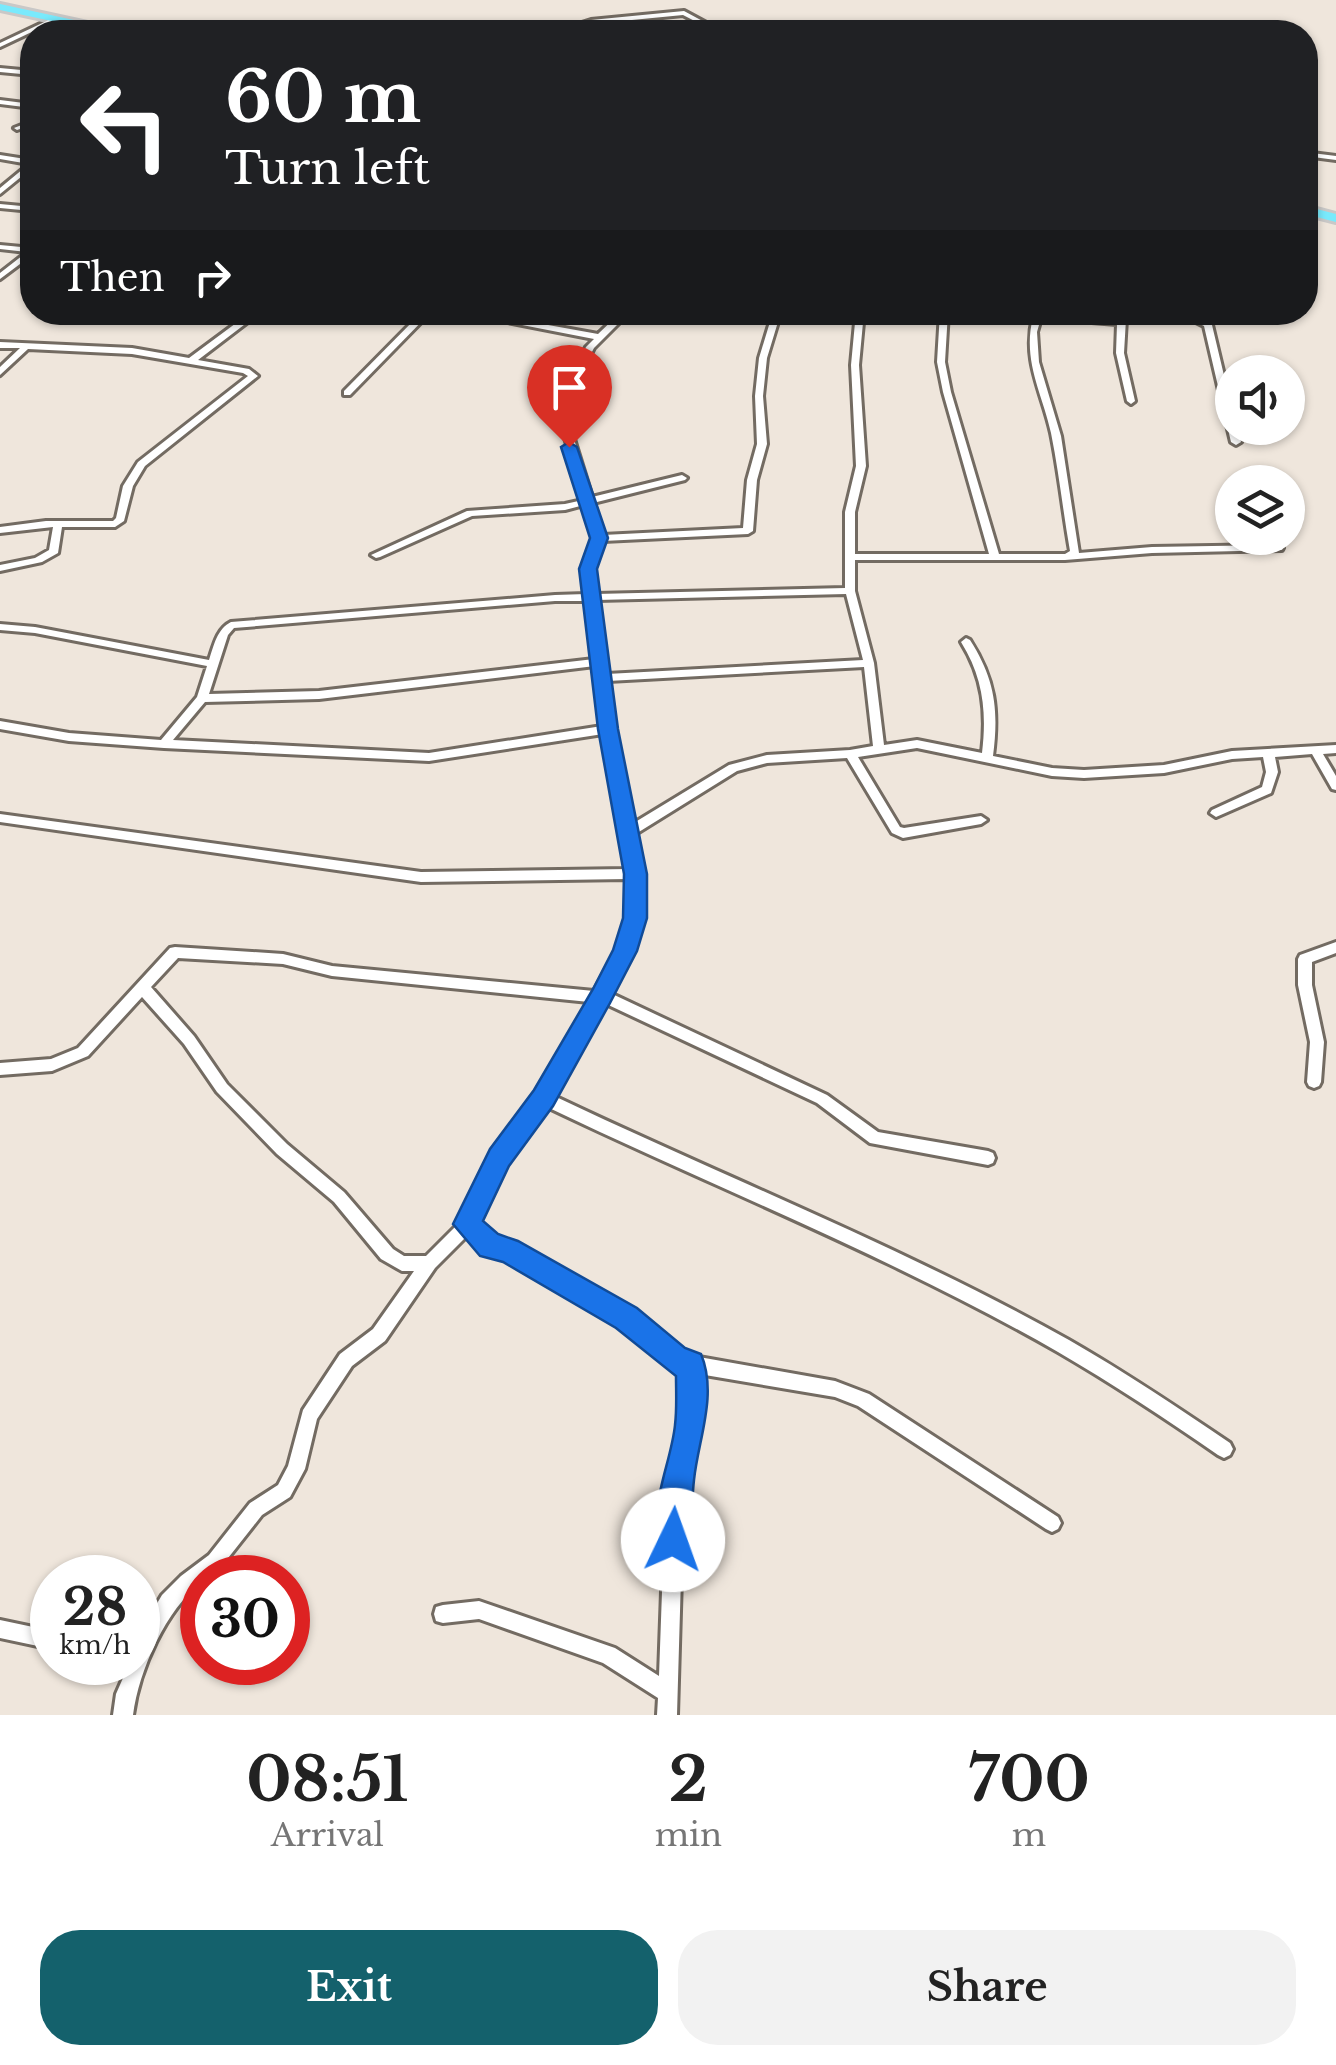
<!DOCTYPE html>
<style>
body{margin:0;font-family:"Libre Baskerville",serif;background:#f2f2f2;color:#222;height:100vh;display:flex;flex-direction:column;font-size:38px;white-space:nowrap}
*{box-sizing:border-box;margin:0}
p{font-size:32px;color:#767676}
.icon{flex:none;width:55px;height:55px;fill:none;stroke:currentColor;stroke-width:2;stroke-linecap:round;stroke-linejoin:round}
.map{position:relative;height:1715px;overflow:hidden}
.panel{display:flex;flex-direction:column;background:#fff;flex:1}
.panel>*{flex:none}
.guide{position:absolute;left:20px;top:20px;width:1298px;height:305px;border-radius:40px;box-shadow:0 2px 8px #0004;background:#202124;color:#fff;overflow:hidden}
.tools{position:absolute;left:1215px;top:355px;display:grid;gap:20px}
.tools a{display:grid;place-items:center;width:90px;height:90px;border-radius:50%;background:#fff;box-shadow:0 2px 8px #0004;font-size:50px}
.speed{position:absolute;left:30px;top:1555px;display:flex;gap:20px;font-size:50px;font-weight:700;text-align:center}
.speed>*{display:grid;place-content:center;width:130px;height:130px;border-radius:50%;background:#fff;box-shadow:0 2px 8px #0004;line-height:1}
.speed small{font-size:25px;font-weight:400}
.speed .limit{border:15px solid #d22;background:#fff;color:#111}
.pin{position:absolute;display:grid;place-items:center;width:85px;height:85px;color:#fff;margin:-102px -42px;border-radius:50% 50% 50% 0;rotate:-45deg;box-shadow:0 0 10px #0007}
.pin .icon{rotate:45deg}
.me{position:absolute;width:110px;margin:-55px;rotate:3deg;stroke-linejoin:round;filter:drop-shadow(0 0 8px #0008)}
.turn{display:flex;align-items:center;gap:35px;height:210px;padding:0 40px;font-size:45px}
.turn .icon{width:130px;height:130px;stroke-width:2.5}
.turn b{display:block;font-size:70px;line-height:85px}
.then{display:flex;align-items:center;height:95px;padding:0 40px;background:#0003;gap:20px;font-size:38px}
.eta{display:flex;justify-content:space-evenly;align-items:center;height:170px;text-align:center}
.eta b{font-size:60px;font-weight:700;line-height:70px}
.cta{display:flex;gap:20px;margin-top:auto;padding:20px 40px}
.cta a{flex:1;height:115px;border-radius:40px;background:#14616c;color:#fff;font-size:40px;font-weight:700;line-height:115px;text-align:center}
.cta a+a{background:#f2f2f2;color:#222}
.map>svg:first-child{display:block}
</style>
<div class="map">
<svg width="1336" height="1715" viewBox="0 0 1336 1715">
<rect width="100%" height="100%" fill="#efe6dc"/>
<g fill="none" stroke-linecap="round" stroke-linejoin="round">
<g stroke="#736b62" stroke-width="6">
<g id="street">
<polygon points="684,11 723,32 716,32 683,15 591,24 561,32 553,32 591,20"/>
<polygon points="55,17 57,20 0,47 0,43"/>
<polygon points="761,25 763,28 750,32 743,32"/>
<polygon points="0,68 32,71 32,75 0,72"/>
<polygon points="0,100 32,104 32,108 0,104"/>
<polygon points="32,121 32,125 17,130 14,128"/>
<polygon points="1312,153 1336,156 1336,160 1313,157 1305,162 1305,157"/>
<polygon points="0,155 32,160 32,168 0,194 0,188 29,164 0,159"/>
<polygon points="0,204 32,207 32,211 0,208"/>
<polygon points="0,245 32,248 32,255 0,279 0,273 27,252 0,249"/>
<polygon points="251,312 261,312 198,360 249,369 258,376 145,466 133,486 124,521 115,527 62,527 58,553 42,562 0,571 0,565 35,558 49,550 53,527 0,533 0,527 46,521 113,521 116,518 123,486 138,462 248,376 243,373 132,354 28,349 0,375 0,367 20,348 0,348 0,342 132,348 189,358"/>
<polygon points="422,312 431,312 350,395 344,395 344,391"/>
<path d="M456,312H476L598,334L621,312H630L594,348L564,407L592,497L682,475L687,478L685,480L593,503L603,535L743,528L747,480L757,444L755,396L759,358L773,312H781L767,358L763,396L767,444L757,480L753,531L748,534L603,541L593,569L596,594L845,588V512L856,466L851,365L856,312H864L859,365L866,466L855,512V554H989L943,392L937,362L940,312H948L945,362L951,392L999,554H1065L1070,551C1063,512 1059,472 1051,433C1042,392 1022,361 1033,317L996,312H1036L1118,319V315L1122,313L1197,318L1212,325L1232,409V428H1237L1241,442L1236,445L1231,442L1204,326L1196,322L1126,319L1124,353L1135,401L1131,404L1127,401L1116,353L1117,324L1041,318L1037,332L1039,362L1061,436L1079,553L1152,547L1278,545L1283,548L1282,550L1152,553L1065,560H855V591L874,663L884,745L917,740L982,753C987,712 983,677 961,642L966,638L970,640C995,679 999,710 993,756L1052,768L1084,770L1164,765L1232,751L1336,745V753L1323,754L1336,776V790L1332,789L1312,754L1275,757L1278,772L1271,793L1216,817L1210,813L1212,810L1262,787L1266,772L1263,757L1232,759L1164,773L1084,778L1052,776L917,748L858,757L900,827L904,828L981,816L987,820L981,824L903,838L892,833L847,758L767,763L737,771L634,835L641,874L639,935L608,992L827,1095L878,1132L988,1151L993,1153L995,1158L993,1163L988,1165L870,1143L817,1103L602,1002L552,1095C724,1177 903,1247 1069,1340C1125,1372 1177,1407 1230,1443L1233,1449L1230,1455L1224,1458L1218,1455C1166,1419 1113,1384 1058,1352C894,1258 716,1188 545,1106L505,1163L477,1222L494,1240L514,1245L632,1312L682,1354L835,1381L869,1394L1058,1517L1061,1523L1058,1529L1052,1532L1046,1529L858,1406L835,1397L699,1374L700,1426L683,1508L677,1715H657L658,1698L603,1663L479,1619L443,1623L436,1621L434,1614L436,1607L443,1605L479,1601L615,1648L659,1676L665,1508L682,1426L683,1371L672,1368L620,1324L505,1257L484,1251L468,1235L435,1268L385,1341L352,1366L317,1419L305,1469L290,1497L262,1515L221,1567L208,1578H202V1582C166,1609 139,1670 133,1715H113L116,1694L130,1662H138V1644L146,1622L162,1595L181,1576L209,1555L250,1503L278,1485L288,1466L303,1410L340,1354L373,1329L414,1271H402L381,1259L334,1202L277,1154L217,1092L184,1044L142,997L88,1056L52,1071L0,1075V1063L51,1059L78,1048L170,948L175,947L283,954L332,966L594,991L625,935L628,879L421,882L0,822V814L421,872L628,869L603,734L429,761L164,748L69,741L0,729V721L69,733L161,740L197,697L207,666L35,633L0,630V624L35,627L209,660C214,645 217,629 231,622L555,595L586,594L583,569L594,538L584,505L565,510L472,516L380,557L376,558L371,555L467,511L565,504L583,500L556,407L586,347L594,339ZM846,594L863,660L607,674L597,600ZM555,601H587L594,659L319,691L209,694L228,635L234,628ZM595,666L602,726L429,753L173,740L205,702L319,699ZM864,667L873,746L850,750L767,755L729,765L632,824L614,729L608,681ZM178,958L283,964L332,976L589,1002L538,1094L495,1153L463,1219L426,1256H404L393,1249L344,1192L287,1144L227,1084L194,1036L151,987Z"/>
<polygon points="1336,942 1336,953 1312,962 1312,985 1324,1042 1321,1082 1319,1086 1314,1088 1309,1086 1307,1082 1310,1042 1298,985 1298,959 1300,955"/>
<polygon points="0,1620 52,1631 52,1649 0,1638"/>
</g>
</g>
<g stroke="#c9c8c7" stroke-width="6">
<g id="highway">
<polygon points="0,4 115,29 120,32 103,32 0,10"/>
<polygon points="1305,206 1336,214 1336,222 1305,214"/>
</g>
</g>
<use href="#street" fill="#fff" fill-rule="evenodd"/>
<use href="#highway" fill="#79eafc" fill-rule="evenodd"/>
</g>
<path fill="#1a73e8" stroke="#114b97" stroke-width="2.5" d="M569,442L577,447L608,538L597,569L618,729L647,874V918L637,951L610,1003L553,1106L509,1166L483,1221L498,1234L518,1241L637,1308L685,1348L701,1354C718,1395 698,1440 694,1480C691,1504 694,1530 685,1552L673,1557L662,1552C645,1513 671,1465 675,1425C677,1409 676,1392 676,1376L616,1328L503,1262L480,1256L453,1224L490,1149L534,1090L593,989L613,950L623,918L624,874L598,729L579,569L590,538L561,447Z"/>
</svg>
<div class="tools">
<a><svg class="icon" aria-label="sound" viewBox="0 0 24 24"><path d="M4 9h4l5-4v14l-5-4H4zM17 9q2 3 0 6"/></svg></a>
<a><svg class="icon" aria-label="layers" viewBox="0 0 24 24"><path d="M12 4l9 5-9 5-9-5zM3 14l9 5 9-5"/></svg></a>
</div>
<div class="speed"><div>28<small>km/h</small></div><div class="limit">30</div></div>
<div class="pin" style="left:569px;top:447px;background:#d93025"><svg class="icon" aria-label="arrive" viewBox="0 0 24 24"><path d="M6 21V4h12l-3 4 3 4H6"/></svg></div>
<svg class="me" style="left:673px;top:1540px" viewBox="-20 -20 40 40"><circle r="19" fill="#fff"/><path d="M0-13L10 11 0 6-10 11z" fill="#1a73e8"/></svg>
<div class="guide">
<div class="turn"><svg class="icon" aria-label="left" viewBox="0 0 24 24"><path d="M17 20v-9H6M10 6l-5 5 5 5"/></svg><div><b>60 m</b>Turn left</div></div>
<div class="then">Then<svg class="icon" aria-label="right" viewBox="0 0 24 24"><path d="M7 20v-9h11M14 6l5 5-5 5"/></svg></div>
</div>
</div>
<section class="panel">
<div class="eta">
<div><b>08:51</b><p>Arrival</p></div>
<div><b>2</b><p>min</p></div>
<div><b>700</b><p>m</p></div>
</div>
<div class="cta"><a>Exit</a><a>Share</a></div>
</section>
